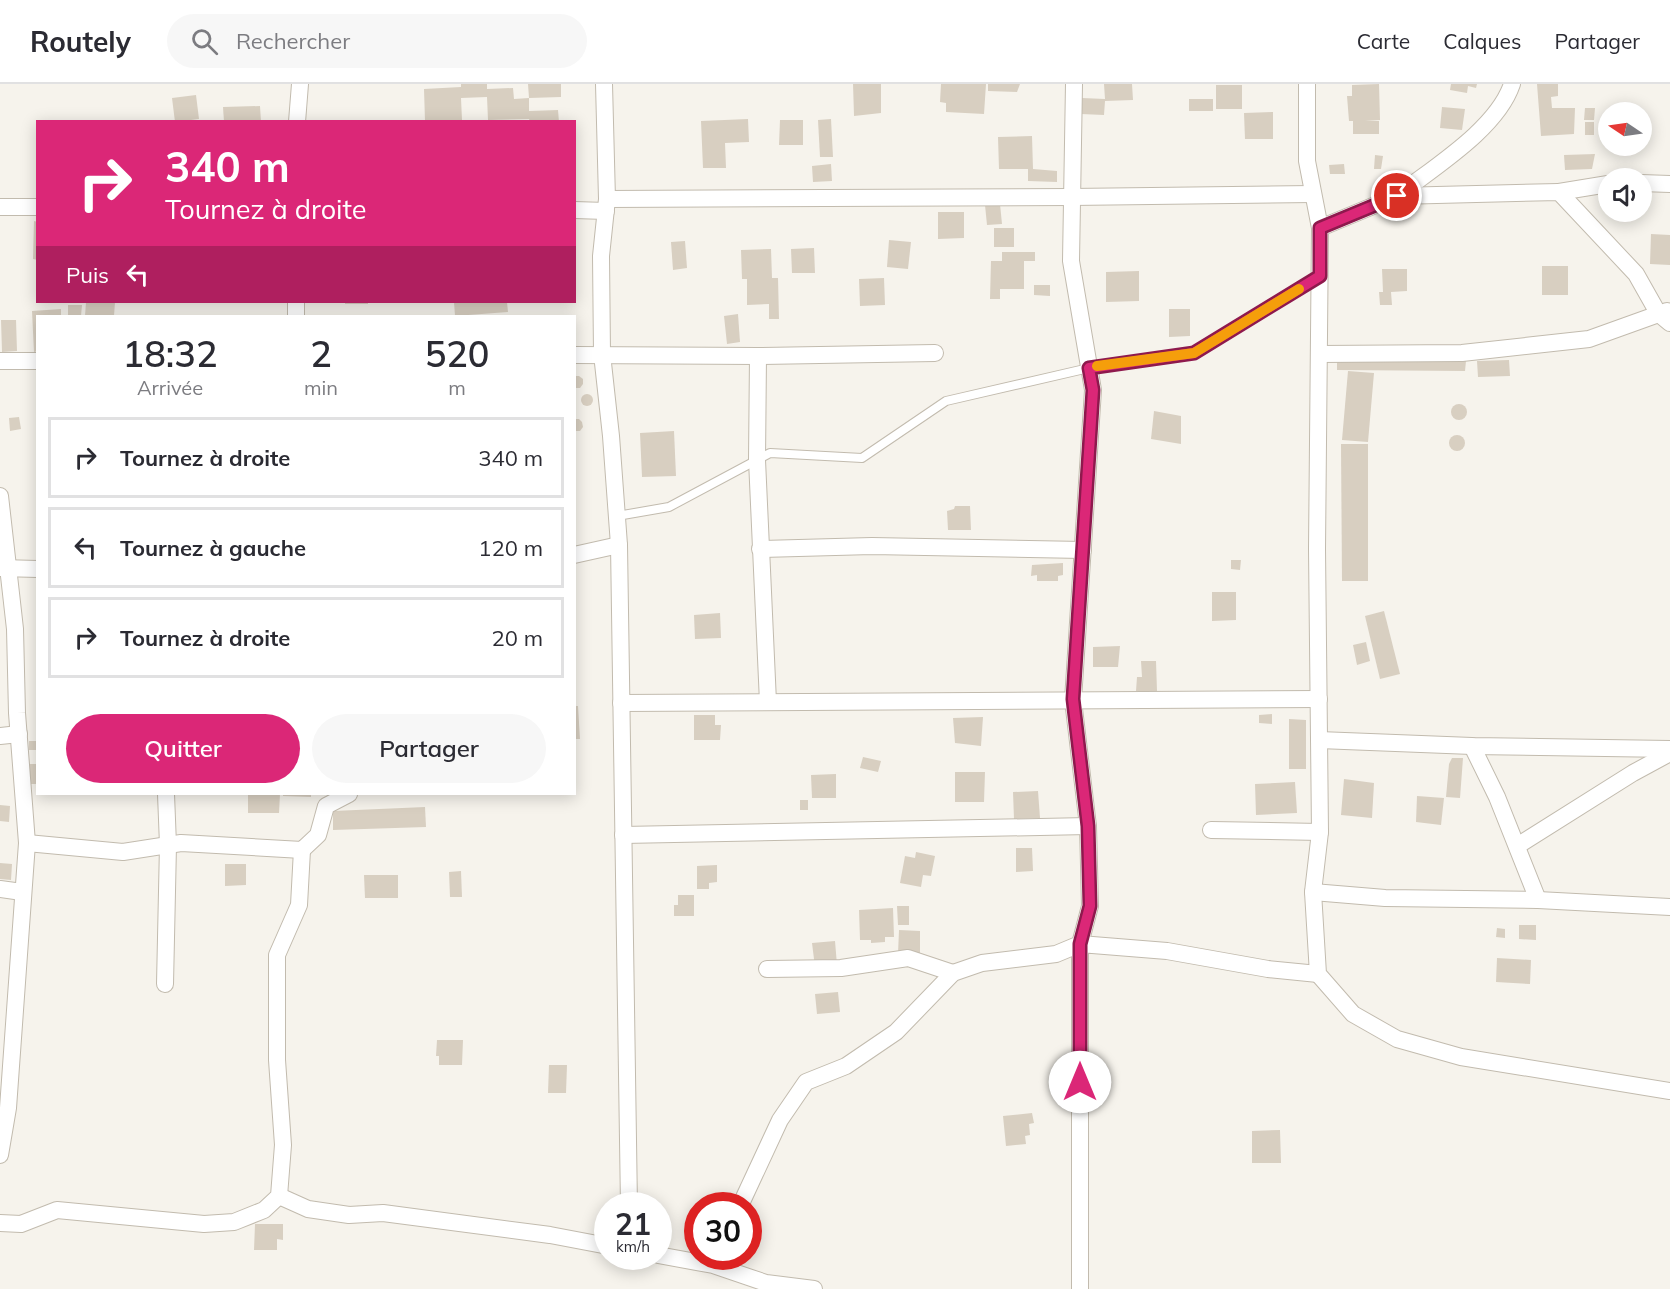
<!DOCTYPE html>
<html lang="fr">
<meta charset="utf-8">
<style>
body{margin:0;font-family:Mulish,sans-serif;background:#f7f7f7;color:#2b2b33;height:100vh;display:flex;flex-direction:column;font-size:22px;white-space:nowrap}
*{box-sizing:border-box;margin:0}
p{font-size:20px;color:#7c7c81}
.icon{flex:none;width:33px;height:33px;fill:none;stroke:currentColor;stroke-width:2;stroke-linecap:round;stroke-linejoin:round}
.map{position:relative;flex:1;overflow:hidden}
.details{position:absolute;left:36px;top:231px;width:540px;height:480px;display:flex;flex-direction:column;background:#fff;border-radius:0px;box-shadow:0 3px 15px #0003}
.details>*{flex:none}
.guide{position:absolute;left:36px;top:36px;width:540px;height:183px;border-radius:0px;box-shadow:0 3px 15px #0003;background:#db2777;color:#fff;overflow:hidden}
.needle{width:39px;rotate:283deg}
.controls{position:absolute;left:1598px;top:18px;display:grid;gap:12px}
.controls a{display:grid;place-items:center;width:54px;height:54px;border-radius:50%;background:#fff;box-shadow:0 3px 15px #0003;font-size:30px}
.speed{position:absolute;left:594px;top:1108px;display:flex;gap:12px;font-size:30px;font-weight:700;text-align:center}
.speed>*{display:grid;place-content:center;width:78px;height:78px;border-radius:50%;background:#fff;box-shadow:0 3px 15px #0003;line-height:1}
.speed small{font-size:15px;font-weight:400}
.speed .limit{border:9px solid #d22;background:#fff;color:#111}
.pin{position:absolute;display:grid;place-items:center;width:51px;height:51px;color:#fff;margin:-26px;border:3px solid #fff;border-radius:50%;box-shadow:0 2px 6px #0007}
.me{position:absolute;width:66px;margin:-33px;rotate:0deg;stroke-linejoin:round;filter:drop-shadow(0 0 4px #0008)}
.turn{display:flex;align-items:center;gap:21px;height:126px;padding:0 30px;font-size:27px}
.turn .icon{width:78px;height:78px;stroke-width:2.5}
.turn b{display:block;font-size:42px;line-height:51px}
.then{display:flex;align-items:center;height:57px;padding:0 30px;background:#0003;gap:12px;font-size:22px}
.eta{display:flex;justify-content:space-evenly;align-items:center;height:102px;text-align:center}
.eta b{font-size:36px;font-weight:600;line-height:42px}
.button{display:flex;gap:12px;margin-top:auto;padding:12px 30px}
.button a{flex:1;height:69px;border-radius:36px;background:#db2777;color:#fff;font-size:24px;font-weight:600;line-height:69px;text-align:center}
.button a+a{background:#f7f7f7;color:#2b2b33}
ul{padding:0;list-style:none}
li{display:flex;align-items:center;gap:18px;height:81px;margin:0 12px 9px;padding:0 18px;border:3px solid #e1e1e2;border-radius:0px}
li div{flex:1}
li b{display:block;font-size:22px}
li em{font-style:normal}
header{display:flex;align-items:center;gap:36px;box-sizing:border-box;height:84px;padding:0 30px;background:#fff;border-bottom:2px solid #e1e1e2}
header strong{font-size:28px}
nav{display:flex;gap:33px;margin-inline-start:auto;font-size:21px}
.search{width:420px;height:54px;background:#f7f7f7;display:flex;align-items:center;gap:15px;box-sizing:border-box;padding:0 21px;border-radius:33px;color:#7c7c81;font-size:22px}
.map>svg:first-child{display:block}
</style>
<header>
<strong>Routely</strong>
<div class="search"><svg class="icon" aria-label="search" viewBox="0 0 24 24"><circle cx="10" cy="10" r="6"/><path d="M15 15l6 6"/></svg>Rechercher</div>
<nav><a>Carte</a><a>Calques</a><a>Partager</a></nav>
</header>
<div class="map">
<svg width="1670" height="1205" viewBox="0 0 1670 1205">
<rect width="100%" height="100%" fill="#f6f3ec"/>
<g fill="#d8cfc1">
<polygon points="461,0 487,0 487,5 513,4 514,15 529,14 528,0 561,0 561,13 529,14 529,27 558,26 559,38 530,38 529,35 488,36 487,13 461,14 462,36 425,37 424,5 461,3"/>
<polygon points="853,0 881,0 881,29 854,32"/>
<polygon points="941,0 986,0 984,30 946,28 946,19 940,18"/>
<polygon points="988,0 1020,0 1017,8 988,7"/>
<polygon points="1104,0 1132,0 1133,16 1105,17 1104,31 1081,30 1082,14 1105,15"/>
<polygon points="1379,0 1380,36 1365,37 1379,37 1379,50 1353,50 1353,37 1349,37 1347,12 1352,12 1352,1"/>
<polygon points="1451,0 1477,0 1476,4 1468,2 1467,9 1450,6"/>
<polygon points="1537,0 1558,0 1558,12 1551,13 1552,24 1575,24 1574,50 1541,52"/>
<rect x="1216" y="1" width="26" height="24"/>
<polygon points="196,11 199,35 175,38 172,14"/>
<rect x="1189" y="15" width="24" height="12"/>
<polygon points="260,22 261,38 224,38 223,23"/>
<polygon points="1442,23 1465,25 1462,46 1440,44"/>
<polygon points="1585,24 1595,24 1594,36 1584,36"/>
<polygon points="1273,28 1273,55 1245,55 1244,29"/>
<polygon points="748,35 749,58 725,59 726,84 703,84 701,37"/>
<polygon points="831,35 833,73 820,73 818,36"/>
<polygon points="780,36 803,36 803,61 779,61"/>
<rect x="1585" y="38" width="9" height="13"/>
<polygon points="1032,52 1033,85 1057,87 1057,98 1028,97 1028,85 999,85 998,53"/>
<polygon points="1595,70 1592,85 1565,86 1564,71"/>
<polygon points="1375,71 1383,72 1381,85 1374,85"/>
<polygon points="831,80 832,97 813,98 812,82"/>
<polygon points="1344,80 1345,90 1330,90 1329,81"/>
<polygon points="1000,120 1002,140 987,141 985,121"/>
<polygon points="938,128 964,128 964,154 938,155"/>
<polygon points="34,137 38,138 38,176 33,175"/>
<rect x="994" y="144" width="20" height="19"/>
<polygon points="1651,150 1670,151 1670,181 1650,180"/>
<polygon points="889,156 911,158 908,185 887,183"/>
<polygon points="685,157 687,184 673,186 671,158"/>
<polygon points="814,164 815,189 792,189 791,165"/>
<polygon points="771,165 772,194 778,194 779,235 769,235 769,220 747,221 747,195 742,195 741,166"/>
<polygon points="1002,168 1035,168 1035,177 1024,177 1024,205 1000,205 1000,215 990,215 991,177 1002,177"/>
<rect x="1542" y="182" width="26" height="29"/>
<polygon points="1382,185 1407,185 1407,207 1391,208 1392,221 1380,221 1379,208 1383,208"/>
<polygon points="1139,187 1139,217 1106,218 1106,188"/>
<polygon points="884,194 885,221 860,222 859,195"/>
<polygon points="1034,201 1050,201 1050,212 1034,211"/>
<polygon points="86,218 115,218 114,232 85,232"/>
<rect x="345" y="218" width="23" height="2"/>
<polygon points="454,218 507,218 508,228 455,232"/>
<polygon points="68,221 82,221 81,232 68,232"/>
<polygon points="61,225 61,232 38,232 38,267 34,268 32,227"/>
<polygon points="1169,225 1190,225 1190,252 1169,253"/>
<polygon points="738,230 740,258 727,260 724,232"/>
<polygon points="1,236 16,236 17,267 2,268"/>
<polygon points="1337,276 1466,277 1465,287 1337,286"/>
<polygon points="1509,276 1510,292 1478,293 1477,277"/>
<polygon points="1348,287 1374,289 1368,358 1342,356"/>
<polygon points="574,292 579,292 583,295 583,300 580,304 574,304"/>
<circle cx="587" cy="316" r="6"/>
<circle cx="1459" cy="328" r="8"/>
<polygon points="1154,327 1181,332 1181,360 1151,355"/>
<polygon points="19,333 21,345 10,347 9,334"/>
<polygon points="574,335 579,335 582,338 583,343 580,347 574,347"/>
<polygon points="674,347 676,392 642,393 640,349"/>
<circle cx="1457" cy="359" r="8"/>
<polygon points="1341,360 1368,360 1368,497 1342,497"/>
<polygon points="955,422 970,422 971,446 948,446 947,427 954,425"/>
<polygon points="1231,476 1241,476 1240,486 1231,485"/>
<polygon points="1063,479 1063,491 1058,492 1058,497 1037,497 1037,491 1031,492 1032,481"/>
<polygon points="1212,508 1236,508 1236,536 1212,537"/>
<polygon points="1384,527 1400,590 1380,595 1365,532"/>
<polygon points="720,529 721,554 695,555 694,531"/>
<polygon points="1366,558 1370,577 1357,581 1353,561"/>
<polygon points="1120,562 1118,583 1093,583 1093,563"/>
<polygon points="1141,577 1156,577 1157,607 1136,607 1137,593 1142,593"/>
<polygon points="574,622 578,622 580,655 574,655"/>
<polygon points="1272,630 1272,640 1259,639 1259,631"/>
<polygon points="694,631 715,631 715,641 721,641 720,656 694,656"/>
<polygon points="983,633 981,662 955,659 953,634"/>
<polygon points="1289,635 1306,636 1306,685 1289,685"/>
<rect x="29" y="657" width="9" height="9"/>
<polygon points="863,673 881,677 878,688 860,684"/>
<polygon points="1452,674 1463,674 1460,714 1446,713 1449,680"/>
<rect x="29" y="680" width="9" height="20"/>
<polygon points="955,688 985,688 984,718 955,718"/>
<polygon points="836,690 836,714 812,714 811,691"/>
<polygon points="1344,695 1374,699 1372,734 1341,731"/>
<polygon points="1295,698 1297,729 1256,731 1255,700"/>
<polygon points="1038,707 1040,734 1014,735 1013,708"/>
<polygon points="248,710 280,710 279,729 248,729"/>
<polygon points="283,710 311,710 311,713 283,712"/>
<polygon points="1417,712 1444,714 1441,741 1416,738"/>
<rect x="800" y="716" width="8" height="10"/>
<polygon points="0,721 10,722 9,738 0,737"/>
<polygon points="425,723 426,743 333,746 333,727"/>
<polygon points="1016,764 1032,764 1033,787 1016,788"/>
<polygon points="916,768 935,772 931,792 923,791 921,803 900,799 905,772 915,774"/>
<polygon points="0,779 12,780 11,796 0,795"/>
<polygon points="225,780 246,780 246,801 225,802"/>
<polygon points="717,781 717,798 709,799 709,805 697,805 697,782"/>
<polygon points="461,787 462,813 450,813 449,788"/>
<polygon points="364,791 398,791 398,814 365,814"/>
<polygon points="678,811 694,811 694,832 674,832 674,821 678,821"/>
<polygon points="897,822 909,822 909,841 898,841"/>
<polygon points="893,824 894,853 885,853 885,858 871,859 871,856 860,856 859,826"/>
<polygon points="1519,841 1536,841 1536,856 1519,855"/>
<polygon points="1497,844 1505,845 1505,854 1496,853"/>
<polygon points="899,846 920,847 920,869 898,870"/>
<polygon points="835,857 837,881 815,883 812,859"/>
<polygon points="1497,874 1531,876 1530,900 1496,898"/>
<polygon points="838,908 840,928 817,930 815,910"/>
<polygon points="437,956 463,956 462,981 439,981 439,972 436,972"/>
<polygon points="549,981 567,981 566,1009 548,1009"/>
<polygon points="1032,1029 1034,1039 1029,1040 1030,1051 1025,1052 1026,1060 1006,1062 1003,1032"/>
<polygon points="1280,1046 1281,1079 1252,1079 1252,1047"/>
<polygon points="255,1140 283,1140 283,1156 277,1155 277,1166 254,1166"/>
</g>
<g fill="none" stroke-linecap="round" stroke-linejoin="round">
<g stroke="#c2bbae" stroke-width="10">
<polyline id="lane" points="617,432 669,423 770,369 862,374 946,317 1089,284 1194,269 1320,192"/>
</g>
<g stroke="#c2bbae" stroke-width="18">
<g id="street">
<polyline points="604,0 607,115 601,172 602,270 611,352 619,461 629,1122"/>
<polyline points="1307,0 1307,77 1320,144 1317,465 1320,748 1313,808 1318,890 1353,930 1397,955 1461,973 1670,1007"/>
<polyline points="297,38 300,0"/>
<polyline points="1641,99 1670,100"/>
<polyline points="1559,108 1608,100"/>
<path d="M1397,112C1434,83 1497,45 1512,0"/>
<polyline points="607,115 1071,113 1313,110"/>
<polyline points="0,123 38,123"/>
<polyline points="574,126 606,127"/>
<polyline points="1320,144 1397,112 1559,108 1636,190 1658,229 1670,239"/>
<polyline points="296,218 296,232"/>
<polyline points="1320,270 1462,269 1589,255 1667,227"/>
<polyline points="574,271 758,272 935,269"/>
<polyline points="758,272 757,376 768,618"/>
<polyline points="0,277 38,277"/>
<polyline points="0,412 15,545 17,629 27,759 8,1024 0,1071"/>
<polyline points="760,465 872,462 1083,466"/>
<polyline points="574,471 619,461"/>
<polyline points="0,484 38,485"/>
<polyline points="621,619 1319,615"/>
<polyline points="0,652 19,650"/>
<polyline points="1319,656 1472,662 1670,665"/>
<polyline points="1472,662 1497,713 1538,816"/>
<polyline points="1211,746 1320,748"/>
<polyline points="623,751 1088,742"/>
<polyline points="27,759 123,768 181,759 302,766 318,751 326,722 349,710"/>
<polyline points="1517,762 1633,689 1670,669"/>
<polyline points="0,805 22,808"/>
<polyline points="1313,808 1385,814 1538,816 1670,823"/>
<polyline points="767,885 841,884 908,874 953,889"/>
<polyline points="165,900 168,761 166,710"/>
<polyline points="279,1112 308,1125 349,1131 383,1129 550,1151 608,1162"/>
<polyline points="740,1122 780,1036 806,998 846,982 896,948 953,889 982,879 1056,870 1080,860 1090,822 1088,742 1073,616 1093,306 1071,177 1074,0"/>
<polyline points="0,1139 21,1140 57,1126 204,1140 234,1138 264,1126 279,1112 283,1061 277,976 277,871 299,821 302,766"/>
<polyline points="658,1171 713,1181 766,1199 814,1205"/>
<polyline points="1080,1205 1080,860 1167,867 1268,885 1318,890"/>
</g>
</g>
<use href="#lane" stroke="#fff" stroke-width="8"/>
<use href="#street" stroke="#fff" stroke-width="16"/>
</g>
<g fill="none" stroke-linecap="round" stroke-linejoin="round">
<g stroke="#8e194d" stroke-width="15">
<polyline id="route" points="1080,998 1080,860 1090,822 1088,742 1073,615 1093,306 1089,284 1194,269 1320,192 1320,144 1397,112"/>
</g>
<use href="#route" stroke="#db2777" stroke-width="10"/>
<polyline stroke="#f59e0b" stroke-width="10" points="1097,282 1194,269 1299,205"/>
</g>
</svg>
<div class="controls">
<a><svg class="needle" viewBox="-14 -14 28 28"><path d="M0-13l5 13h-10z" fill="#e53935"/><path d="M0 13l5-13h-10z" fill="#7c7c81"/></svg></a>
<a><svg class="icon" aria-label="sound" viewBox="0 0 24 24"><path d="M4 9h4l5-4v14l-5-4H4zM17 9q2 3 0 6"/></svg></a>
</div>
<div class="speed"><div>21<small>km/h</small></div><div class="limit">30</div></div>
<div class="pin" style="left:1397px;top:112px;background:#d93025"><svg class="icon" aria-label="arrive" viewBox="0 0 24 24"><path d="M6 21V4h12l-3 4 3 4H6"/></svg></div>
<svg class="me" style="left:1080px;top:998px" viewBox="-20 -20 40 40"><circle r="19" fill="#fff"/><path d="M0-13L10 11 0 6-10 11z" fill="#db2777"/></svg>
<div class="guide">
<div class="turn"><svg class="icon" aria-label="right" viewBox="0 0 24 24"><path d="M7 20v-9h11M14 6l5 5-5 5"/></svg><div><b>340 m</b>Tournez à droite</div></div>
<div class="then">Puis<svg class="icon" aria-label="left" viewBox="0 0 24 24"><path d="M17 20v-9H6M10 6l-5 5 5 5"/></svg></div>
</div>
<section class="details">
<div class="eta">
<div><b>18:32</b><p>Arrivée</p></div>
<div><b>2</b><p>min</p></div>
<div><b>520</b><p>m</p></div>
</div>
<ul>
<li><svg class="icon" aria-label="right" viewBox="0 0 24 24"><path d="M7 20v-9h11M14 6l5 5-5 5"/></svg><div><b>Tournez à droite</b></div><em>340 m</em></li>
<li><svg class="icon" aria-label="left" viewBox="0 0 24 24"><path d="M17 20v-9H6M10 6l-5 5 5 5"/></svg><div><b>Tournez à gauche</b></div><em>120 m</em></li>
<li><svg class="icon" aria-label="right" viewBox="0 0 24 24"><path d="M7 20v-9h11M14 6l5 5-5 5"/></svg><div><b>Tournez à droite</b></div><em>20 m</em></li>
</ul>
<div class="button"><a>Quitter</a><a>Partager</a></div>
</section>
</div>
